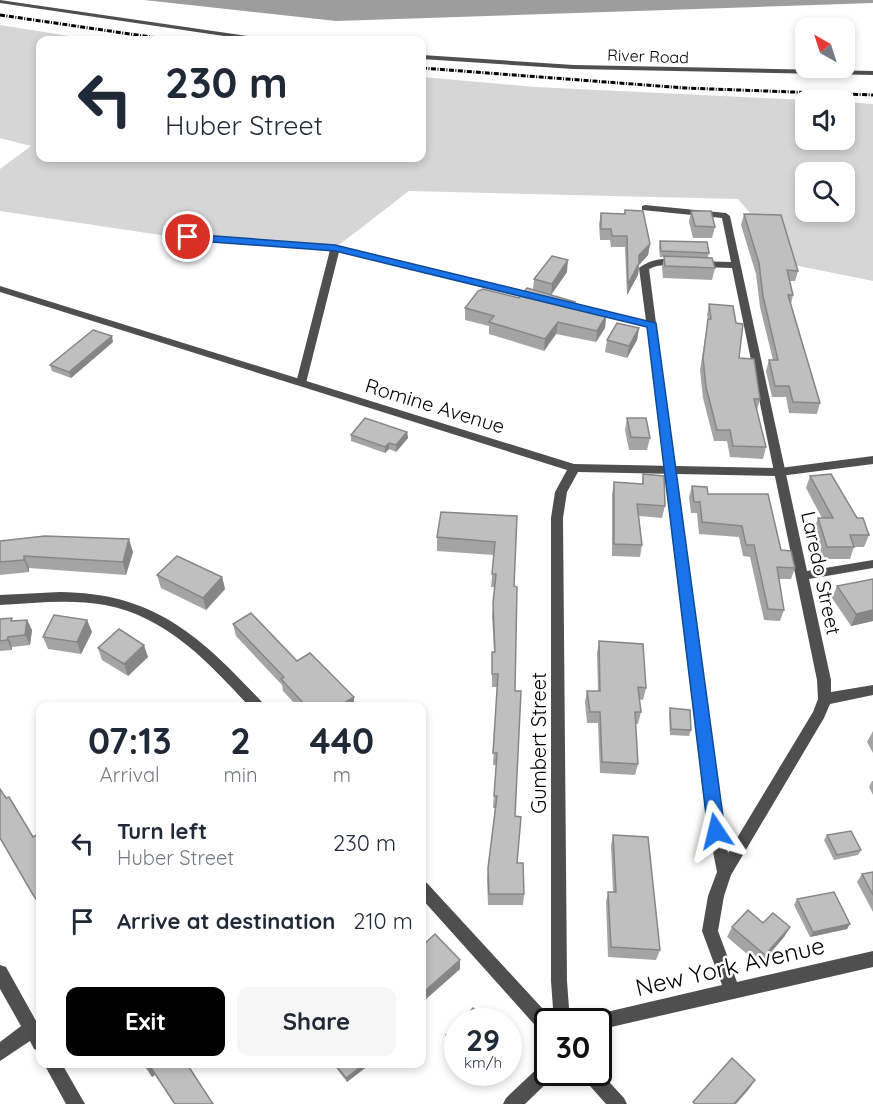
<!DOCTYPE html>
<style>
body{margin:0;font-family:Quicksand,sans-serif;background:#f6f6f7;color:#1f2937;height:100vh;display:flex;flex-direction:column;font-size:22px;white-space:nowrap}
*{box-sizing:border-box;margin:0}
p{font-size:20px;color:#747a83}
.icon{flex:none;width:33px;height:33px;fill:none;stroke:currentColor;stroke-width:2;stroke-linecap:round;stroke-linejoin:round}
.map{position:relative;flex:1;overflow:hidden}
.panel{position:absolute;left:36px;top:702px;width:390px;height:366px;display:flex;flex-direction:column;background:#fff;border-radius:12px;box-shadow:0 3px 9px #0003}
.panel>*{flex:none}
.hud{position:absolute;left:36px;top:36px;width:390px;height:126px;border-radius:12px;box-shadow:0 3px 9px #0003;background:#fff;color:#1f2937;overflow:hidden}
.needle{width:39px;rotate:321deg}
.controls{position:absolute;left:795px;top:18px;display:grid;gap:12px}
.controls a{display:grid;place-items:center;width:60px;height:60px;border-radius:12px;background:#fff;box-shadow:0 3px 9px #0003;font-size:30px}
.speed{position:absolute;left:444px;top:1008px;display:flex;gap:12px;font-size:30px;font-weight:700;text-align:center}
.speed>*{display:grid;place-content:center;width:78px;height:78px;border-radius:50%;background:#fff;box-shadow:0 3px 9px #0003;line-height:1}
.speed small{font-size:15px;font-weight:400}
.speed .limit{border:3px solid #111;border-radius:9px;background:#fff;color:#111}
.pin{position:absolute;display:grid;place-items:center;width:51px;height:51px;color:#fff;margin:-26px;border:3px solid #fff;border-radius:50%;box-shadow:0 2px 6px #0007}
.me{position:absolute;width:66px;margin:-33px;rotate:350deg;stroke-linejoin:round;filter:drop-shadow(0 0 4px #0008)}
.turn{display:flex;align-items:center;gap:21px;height:126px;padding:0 30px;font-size:27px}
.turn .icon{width:78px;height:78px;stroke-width:2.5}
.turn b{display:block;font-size:42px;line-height:51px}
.eta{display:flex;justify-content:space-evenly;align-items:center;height:102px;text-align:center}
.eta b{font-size:36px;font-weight:700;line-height:42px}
.cta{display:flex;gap:12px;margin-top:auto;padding:12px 30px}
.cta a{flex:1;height:69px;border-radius:12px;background:#000;color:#fff;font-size:24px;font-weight:700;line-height:69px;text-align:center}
.cta a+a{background:#f6f6f7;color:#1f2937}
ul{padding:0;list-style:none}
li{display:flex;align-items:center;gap:18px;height:78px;padding:0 30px}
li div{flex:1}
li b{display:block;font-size:22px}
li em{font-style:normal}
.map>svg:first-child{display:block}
</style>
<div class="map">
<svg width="873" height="1104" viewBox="0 0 873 1104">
<rect width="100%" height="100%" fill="#fff"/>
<path fill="#d6d6d6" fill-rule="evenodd" d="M0,25L94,40H40V158H422V77L536,87L806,100V140H844L845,102L873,104V281L794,265L738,199L409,191L335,248L167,236L0,211V169L31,146L0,138ZM806,172H844V212H806Z"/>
<polygon fill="#9d9d9d" points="144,0 873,0 873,3 336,21"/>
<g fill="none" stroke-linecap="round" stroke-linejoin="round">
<g fill="#4f4f4f" fill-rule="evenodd">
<path d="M645,205L726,213L730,216L807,571L873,560V568L809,579L831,680V692L873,685V695L830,704L824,718L731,875L724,896L718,931L737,982L873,951V967L598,1030V1022H590L592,1016L598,1014L722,985L702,931L708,896L717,872L706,816L647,327L557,305V301L560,300L646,321L639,268C650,259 670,255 683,263C673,269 662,262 649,269L720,816L728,853L813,712L818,699L817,680L732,268L698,267L693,264L698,261L731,262L722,218L642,210V206Z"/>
<polygon points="167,233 335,245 540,295 542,297 537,300 339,252 306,383 301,386 296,383 330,250 164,238 163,236"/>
<path d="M60,592C155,593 200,636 262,702L264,706H249C209,663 166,616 105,605C71,599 35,603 0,605V595Z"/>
<polygon points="422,881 427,883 554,1021 548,1022 548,1035 542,1033 422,899"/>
<polygon points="0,965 6,967 40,1028 40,1051 34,1049 30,1041 0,1061 0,1042 21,1026 0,989"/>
<polygon points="44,1064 62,1064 85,1104 66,1104"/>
<polygon points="598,1070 624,1098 627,1104 606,1104 583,1078 581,1072 598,1072"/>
</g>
<g fill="#4f4f4f" fill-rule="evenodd">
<polygon points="0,0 261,38 264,40 251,40 0,3"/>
<polygon points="422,55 574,65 873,71 873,75 574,69 422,59"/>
<polygon points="0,286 574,464 780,468 873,456 873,464 780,476 578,472 567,492 563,518 567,981 570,1022 554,1022 551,981 551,518 555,492 567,470 0,292"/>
<polygon points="548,1062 548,1072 556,1072 554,1076 525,1104 503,1104 506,1098 542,1064"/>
</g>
<g stroke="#000" stroke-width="3" stroke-dasharray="5 1.5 1 1.5" stroke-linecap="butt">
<polyline points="0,15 171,40"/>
<polyline points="422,68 685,88 873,95"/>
</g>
</g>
<g fill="#a4a4a4">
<polygon points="625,210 650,244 648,255 639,265 638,275 627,295 625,247 611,247 610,240 600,240 599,224 601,213 624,214"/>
<polygon points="691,211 715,227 712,238 693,238 689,222"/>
<polygon points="744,214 798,271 795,281 789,281 793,295 791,304 820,403 817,414 789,413 786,397 772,397 766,371 769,360 773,360 760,307 756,274 741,225"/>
<polygon points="660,241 709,253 708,257 715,268 712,280 663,278 662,267 664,257 660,257 659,247"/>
<polygon points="567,272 551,295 574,308 606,316 605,328 596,342 556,334 544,351 489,334 489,326 465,320 465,308 519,298 533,290 534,279"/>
<polygon points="709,304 760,399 757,410 766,447 763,459 730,457 727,441 714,441 703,398 700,370 708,319 707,315"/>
<polygon points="639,328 637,340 627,358 605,352 607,340"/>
<polygon points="113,342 71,378 52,371 50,365"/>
<polygon points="627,418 650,438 647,450 629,450 625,430"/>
<polygon points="407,432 408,438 396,452 389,449 385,453 351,441 351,435"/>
<polygon points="643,474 665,506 662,518 639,516 642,545 640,557 612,556 612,494 614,482 642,484"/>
<polygon points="810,476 857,518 869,535 864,547 854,547 850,559 823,559 814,530 818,518 822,518 806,488"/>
<polygon points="692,486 708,494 781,550 795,568 791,579 779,579 784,610 780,621 764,620 750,557 743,556 739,537 699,534 697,513 691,513 689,497"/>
<polygon points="517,516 514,586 515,816 517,863 524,894 523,905 488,905 487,880 488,868 495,808 493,808 496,765 493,765 497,687 492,687 492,652 494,652 492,616 495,587 491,587 494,555 437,551 437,537"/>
<polygon points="0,541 133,552 126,575 29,568 29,572 0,575"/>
<polygon points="157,575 222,577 225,589 206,610 161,588"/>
<polygon points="873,579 873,621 851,626 832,598 837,586"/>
<polygon points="0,619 13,621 27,620 32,630 30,645 12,647 12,650 0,651"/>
<polygon points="87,620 92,632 81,654 48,649 43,637"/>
<polygon points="233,624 297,661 354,697 354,706 297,706 283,691 282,685 236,636"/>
<polygon points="599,641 646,688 643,700 639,699 641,712 638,724 635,724 638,764 635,775 600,773 598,723 587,723 585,702 587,691 598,691 597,653"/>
<polygon points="98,648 148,657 128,676 102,660"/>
<polygon points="670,708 691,730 689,736 670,735 669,714"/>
<polygon points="873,731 873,753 867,742"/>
<polygon points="872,781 873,781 873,795 869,787"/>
<polygon points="613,835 660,950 656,960 608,957 606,902 608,892 613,892 611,846"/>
<polygon points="827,835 861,850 858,855 834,860 824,840"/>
<polygon points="873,872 873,912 857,882 862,874"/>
<polygon points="797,899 847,929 810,937 794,905"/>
<polygon points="763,923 790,927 784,937 760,965 727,937 732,927"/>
<polygon points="422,946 460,960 460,969 426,999 422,994"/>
<polygon points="458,1024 458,1056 446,1045 446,1035"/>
<polygon points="143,1064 187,1064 213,1104 174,1104 155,1075 152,1077"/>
<polygon points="333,1064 364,1064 365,1068 347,1082"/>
<polygon points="473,1072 486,1072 480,1079"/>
</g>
<g fill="#868686">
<polygon points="650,244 648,255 639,265 638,275 627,295 628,284 639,255"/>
<polygon points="568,260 567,272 551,295 552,284"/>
<polygon points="606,316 605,328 596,342 597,331"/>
<polygon points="558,322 556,334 544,351 545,339"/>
<polygon points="639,328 637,340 627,358 629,346"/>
<polygon points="112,336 113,342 71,378 69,372"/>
<polygon points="407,432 408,438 396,452 396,445"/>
<polygon points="389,443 389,449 385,453 385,447"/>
<polygon points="129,539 133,552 126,575 123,562"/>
<polygon points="24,556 29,568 29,572 24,560"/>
<polygon points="222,577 225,589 206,610 203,598"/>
<polygon points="873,610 873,621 851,626 856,614"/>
<polygon points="27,620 32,630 30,645 25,635"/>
<polygon points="87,620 92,632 81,654 77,642"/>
<polygon points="8,637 12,647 12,650 7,640"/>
<polygon points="144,645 148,657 128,676 124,664"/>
<polygon points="354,697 354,706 341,706 341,705"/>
<polygon points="850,924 847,929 810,937 813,932"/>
<polygon points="790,927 784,937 760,965 765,955"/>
<polygon points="460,960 460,969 426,999 426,990"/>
<polygon points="364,1064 365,1068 347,1082 346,1078"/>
<polygon points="150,1066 155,1075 152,1077 147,1068"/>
<polygon points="481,1072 486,1072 480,1079"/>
<polygon points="755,1080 749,1089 736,1104 734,1104"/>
</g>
<g fill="#bfbfbf" stroke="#868686" stroke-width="1.5">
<polygon points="625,210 643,211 650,244 639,255 639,263 628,284 627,236 612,236 611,229 601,229 601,213 625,214"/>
<polygon points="691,211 711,211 715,227 695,226"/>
<polygon points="744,214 781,215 798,271 787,270 793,295 788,295 820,403 793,402 789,386 775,386 769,360 778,360 763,296 759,263"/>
<polygon points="660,241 707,242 709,253 661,251"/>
<polygon points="552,256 568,260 552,284 534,279"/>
<polygon points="664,256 712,258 715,268 665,266"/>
<polygon points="527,288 575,302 571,307 606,316 597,331 558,322 545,339 489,322 494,316 465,308 478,291 483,289 519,298"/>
<polygon points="709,304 733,306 736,323 743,324 739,358 754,359 760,399 754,399 766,447 733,446 730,430 717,430 706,387 703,358 708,319 711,319"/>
<polygon points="617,323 639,328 629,346 607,340"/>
<polygon points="93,330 112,336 69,372 50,365"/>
<polygon points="365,418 407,432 396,445 389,443 385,447 351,435"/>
<polygon points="627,418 646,418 650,438 631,437"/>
<polygon points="643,474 664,476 665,506 637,504 642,545 614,544 614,482 643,484"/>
<polygon points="831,474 857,518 863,518 869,535 850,535 854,547 827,547 818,518 833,518 810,476"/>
<polygon points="692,486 707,487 708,494 768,494 781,550 791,551 795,568 777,567 784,610 768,609 754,545 746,545 742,526 702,522 700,502 694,502"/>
<polygon points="441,512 517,516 514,586 517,587 515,691 521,691 515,816 521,817 517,863 523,863 524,894 489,894 488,868 497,796 494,796 497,753 493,753 498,674 492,674 492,652 495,652 493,603 496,574 492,574 495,542 437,537"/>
<polygon points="45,536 129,539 123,562 24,556 24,560 0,562 0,541"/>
<polygon points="177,556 222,577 203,598 157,575"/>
<polygon points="873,579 873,610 856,614 837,586"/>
<polygon points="251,613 297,661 310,653 354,697 341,705 343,706 306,706 281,679 284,677 233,624"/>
<polygon points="54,615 87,620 77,642 43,637"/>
<polygon points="12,618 11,621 27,620 25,635 8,637 7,640 0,641 0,619"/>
<polygon points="119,629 144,645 124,664 98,648"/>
<polygon points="599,641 643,644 646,688 638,687 641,712 635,712 638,764 602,762 600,712 590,712 587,691 600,691"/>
<polygon points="670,708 690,710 691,730 671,729"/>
<polygon points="0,789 6,798 9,797 33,837 40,833 40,905 32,893 0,838"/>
<polygon points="851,831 861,850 837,855 827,835"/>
<polygon points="613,835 648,837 660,950 611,947 608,892 616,892"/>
<polygon points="873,872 873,895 862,874"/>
<polygon points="834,892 850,924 813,932 797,899"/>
<polygon points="748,910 763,923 773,913 790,927 765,955 732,927"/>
<polygon points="435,934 460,960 426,990 422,985 422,946"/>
<polygon points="473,1008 486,1022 460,1022"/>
<polygon points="458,1024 458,1047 446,1035"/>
<polygon points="732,1058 755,1080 734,1104 695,1104 693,1102"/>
<polygon points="144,1064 187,1064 213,1104 175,1104 150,1066 147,1068"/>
<polygon points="335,1064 364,1064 346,1078"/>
</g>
<polygon fill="#1a73e8" stroke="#114b97" stroke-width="1.5" points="188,234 335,245 656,323 725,831 722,837 716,839 710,837 708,831 647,327 335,251 185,240 185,235"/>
<g text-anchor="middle" stroke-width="5" stroke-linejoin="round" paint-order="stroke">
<g font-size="16" fill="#000" stroke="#fff">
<text transform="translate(648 56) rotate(2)" y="6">River Road</text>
</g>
<g font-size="20" fill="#000" stroke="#fff">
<text transform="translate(435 406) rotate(17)" y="7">Romine Avenue</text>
<text transform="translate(821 573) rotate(78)" y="7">Laredo Street</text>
<text transform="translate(539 743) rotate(-90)" y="7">Gumbert Street</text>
</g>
<g font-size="24" fill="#000" stroke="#fff">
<text transform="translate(730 967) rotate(-13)" y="8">New York Avenue</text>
</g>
</g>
</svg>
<div class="controls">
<a><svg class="needle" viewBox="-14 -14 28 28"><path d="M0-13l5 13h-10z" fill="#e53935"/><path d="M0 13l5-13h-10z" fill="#747a83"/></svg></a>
<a><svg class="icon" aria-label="sound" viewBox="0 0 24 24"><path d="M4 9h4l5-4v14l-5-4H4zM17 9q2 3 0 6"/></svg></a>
<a><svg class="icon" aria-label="search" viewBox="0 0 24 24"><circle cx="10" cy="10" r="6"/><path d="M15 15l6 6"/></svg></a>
</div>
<div class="speed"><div>29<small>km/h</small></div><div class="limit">30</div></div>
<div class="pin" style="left:188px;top:237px;background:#d93025"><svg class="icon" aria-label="arrive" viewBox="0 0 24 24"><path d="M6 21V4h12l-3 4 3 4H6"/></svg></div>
<svg class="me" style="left:716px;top:831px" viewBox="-20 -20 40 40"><path d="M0-17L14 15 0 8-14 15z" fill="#1a73e8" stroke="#fff" stroke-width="4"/></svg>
<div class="hud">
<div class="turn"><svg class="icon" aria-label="left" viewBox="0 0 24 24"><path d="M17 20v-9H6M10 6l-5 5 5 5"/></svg><div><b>230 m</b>Huber Street</div></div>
</div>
<section class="panel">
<div class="eta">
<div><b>07:13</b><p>Arrival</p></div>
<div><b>2</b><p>min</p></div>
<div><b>440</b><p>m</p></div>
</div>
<ul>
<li><svg class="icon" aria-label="left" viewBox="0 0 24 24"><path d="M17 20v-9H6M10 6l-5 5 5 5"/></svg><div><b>Turn left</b><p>Huber Street</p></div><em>230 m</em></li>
<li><svg class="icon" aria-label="arrive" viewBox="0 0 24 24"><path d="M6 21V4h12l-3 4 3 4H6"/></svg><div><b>Arrive at destination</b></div><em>210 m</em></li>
</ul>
<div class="cta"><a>Exit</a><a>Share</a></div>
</section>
</div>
